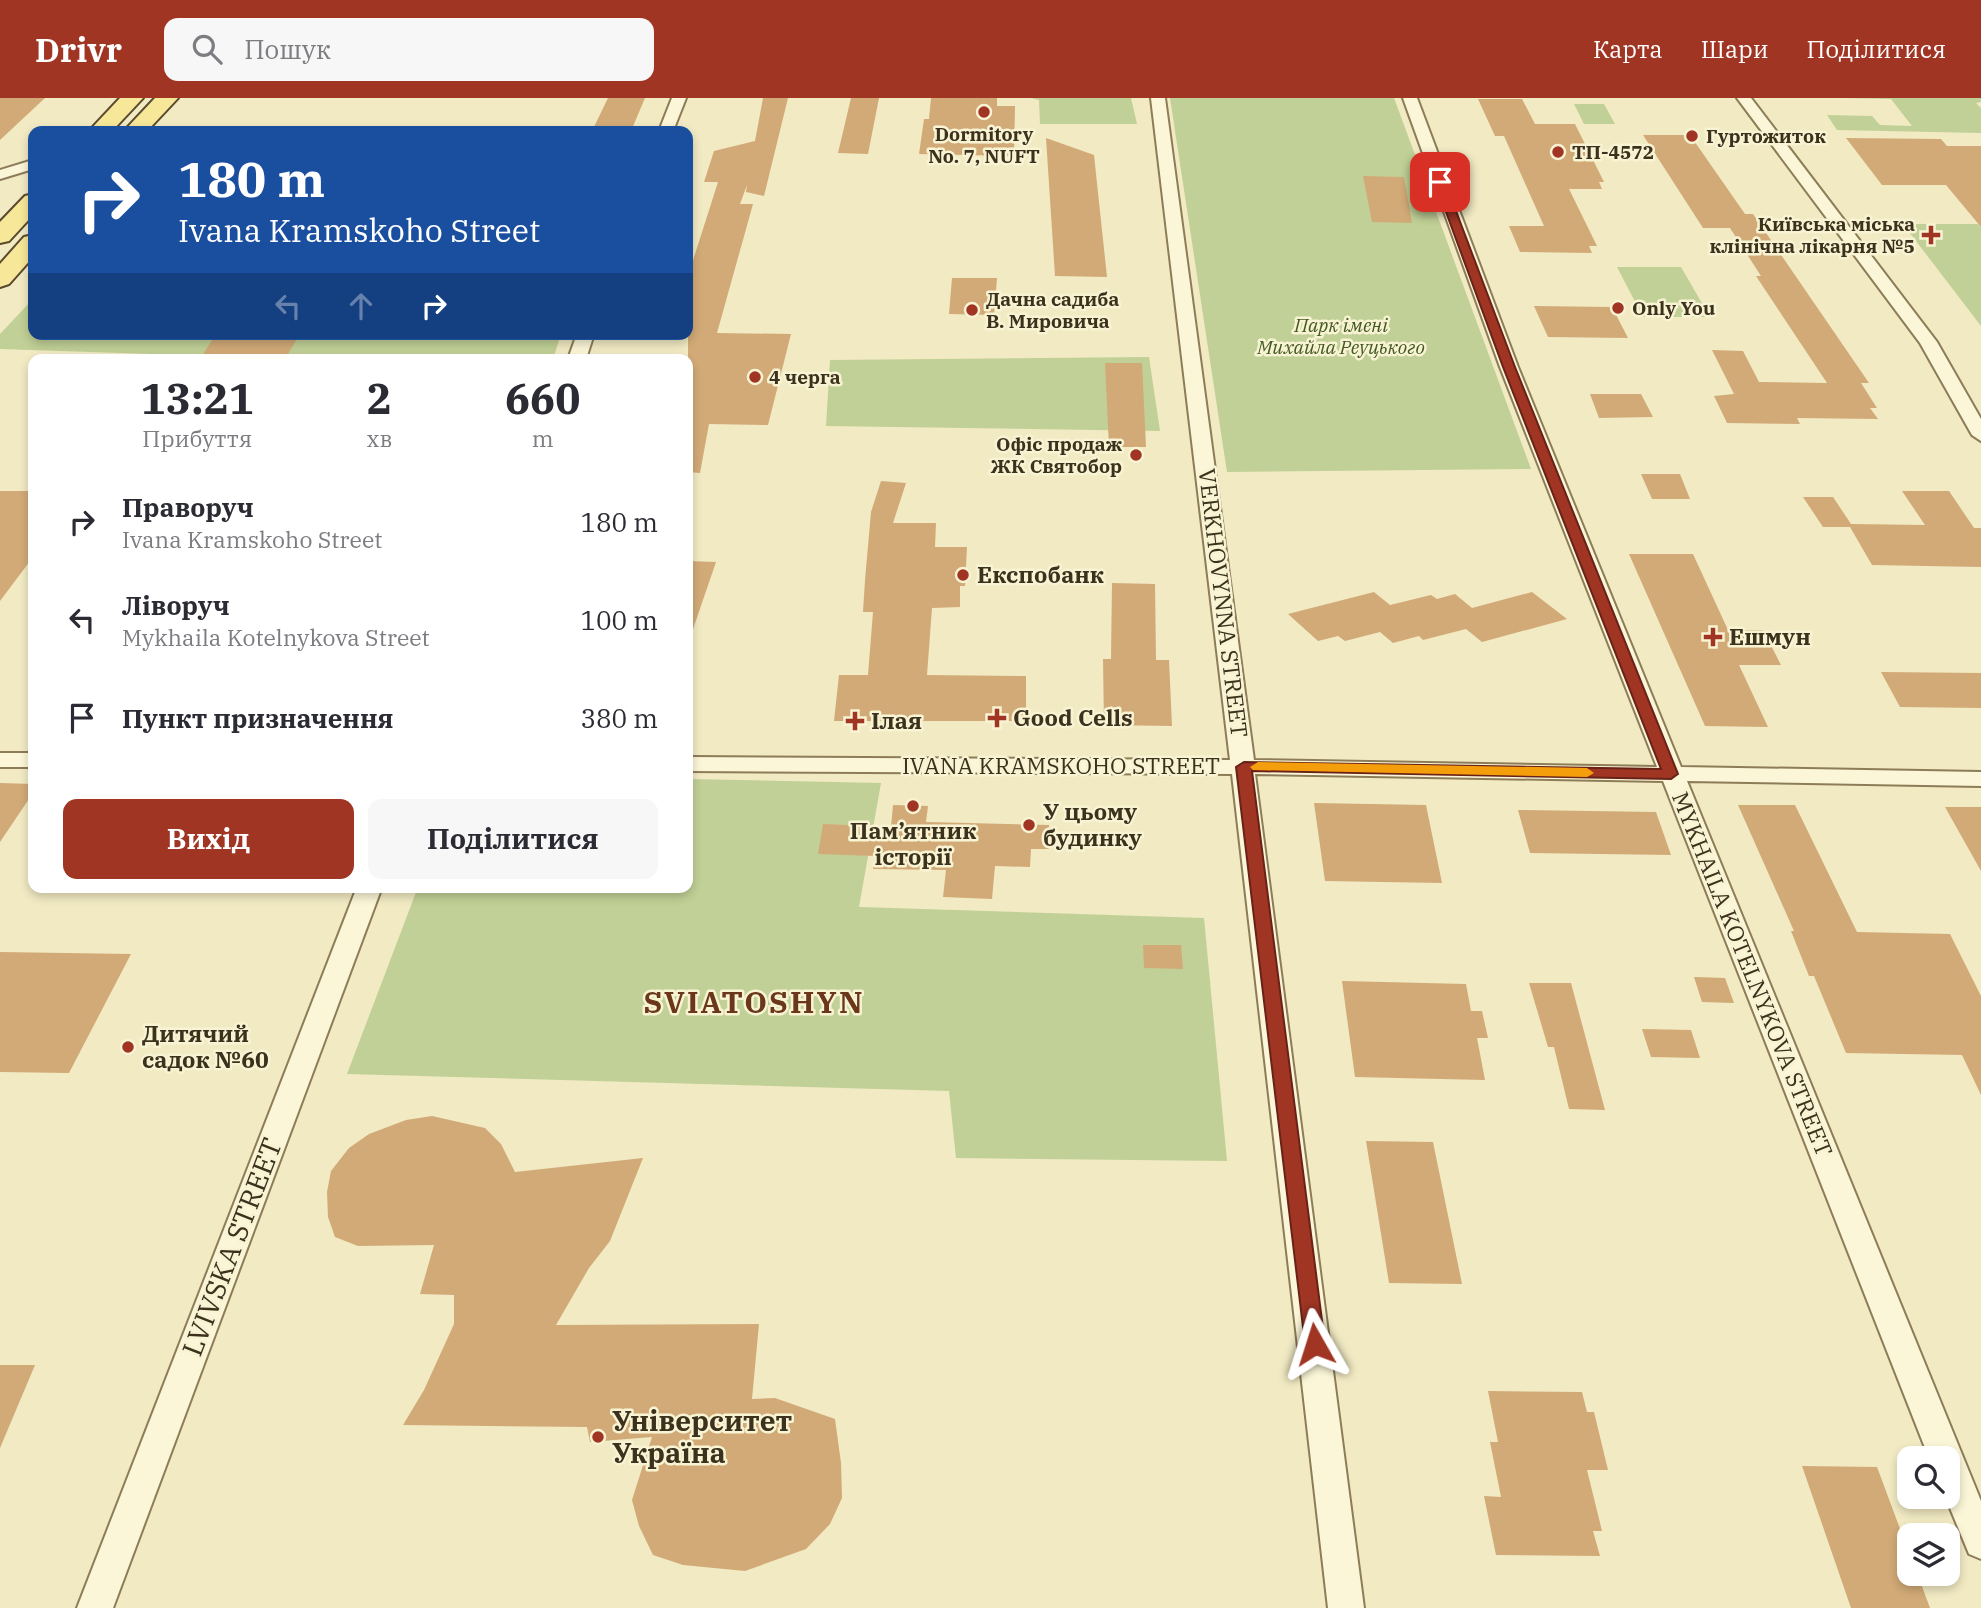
<!DOCTYPE html>
<html lang="uk">
<meta charset="utf-8">
<style>
body{margin:0;font-family:"IBM Plex Serif",serif;background:#f7f7f7;color:#2b2b33;height:100vh;display:flex;flex-direction:column;font-size:26px;white-space:nowrap}
*{box-sizing:border-box;margin:0}
p{font-size:23px;color:#7c7c81}
.icon{flex:none;width:38px;height:38px;fill:none;stroke:currentColor;stroke-width:2;stroke-linecap:round;stroke-linejoin:round}
.map{position:relative;flex:1;overflow:hidden}
.side{position:absolute;left:28px;top:256px;width:665px;height:539px;display:flex;flex-direction:column;background:#fff;border-radius:14px;box-shadow:0 4px 10px #0003}
.side>*{flex:none}
.top-card{position:absolute;left:28px;top:28px;width:665px;height:214px;border-radius:14px;box-shadow:0 4px 10px #0003;background:#1a4fa0;color:#fff;overflow:hidden}
.buttons{position:absolute;left:1897px;top:1348px;display:grid;gap:14px}
.buttons a{display:grid;place-items:center;width:63px;height:63px;border-radius:14px;background:#fff;box-shadow:0 4px 10px #0003;font-size:35px}
.pin{position:absolute;display:grid;place-items:center;width:60px;height:60px;color:#fff;margin:-30px;border-radius:14px;box-shadow:0 4px 10px #0006}
.me{position:absolute;width:77px;margin:-38px;rotate:354deg;stroke-linejoin:round;filter:drop-shadow(0 0 5px #0008)}
.turn{display:flex;align-items:center;gap:24px;height:147px;padding:0 35px;font-size:32px}
.turn .icon{width:91px;height:91px;stroke-width:2.5}
.turn b{display:block;font-size:49px;line-height:60px}
.lanes{display:flex;align-items:center;height:66px;padding:0 35px;background:#0003;justify-content:center;gap:35px;direction:ltr}
.lanes .off{opacity:.35}
.eta{display:flex;justify-content:space-evenly;align-items:center;height:119px;text-align:center}
.eta b{font-size:42px;font-weight:700;line-height:49px}
.primary-button{display:flex;gap:14px;margin-top:auto;padding:14px 35px}
.primary-button a{flex:1;height:80px;border-radius:14px;background:#a03524;color:#fff;font-size:28px;font-weight:700;line-height:80px;text-align:center}
.primary-button a+a{background:#f7f7f7;color:#2b2b33}
ul{padding:0;list-style:none}
li{display:flex;align-items:center;gap:21px;height:98px;padding:0 35px}
li div{flex:1}
li b{display:block;font-size:26px}
li em{font-style:normal}
header{display:flex;align-items:center;gap:42px;box-sizing:border-box;height:98px;padding:0 35px;background:#a03524;color:#fff}
header strong{font-size:33px}
nav{display:flex;gap:38px;margin-inline-start:auto;font-size:24px}
.search{width:490px;height:63px;background:#f7f7f7;display:flex;align-items:center;gap:18px;box-sizing:border-box;padding:0 24px;border-radius:14px;color:#7c7c81;font-size:26px}
.map>svg:first-child{display:block}
</style>
<header>
<strong>Drivr</strong>
<div class="search"><svg class="icon" aria-label="search" viewBox="0 0 24 24"><circle cx="10" cy="10" r="6"/><path d="M15 15l6 6"/></svg>Пошук</div>
<nav><a>Карта</a><a>Шари</a><a>Поділитися</a></nav>
</header>
<div class="map">
<svg width="1981" height="1510" viewBox="0 0 1981 1510">
<rect width="100%" height="100%" fill="#f1eac3"/>
<g fill="#c1d096">
<polygon points="1031,0 1131,0 1137,26 1040,26 1039,2"/>
<polygon points="1170,0 1394,0 1531,371 1227,374"/>
<polygon points="1843,0 1981,0 1981,4 1976,5 1981,10 1981,35 1837,32 1827,17 1872,18 1880,27 1912,28 1891,1"/>
<polygon points="1574,6 1604,6 1615,26 1584,26"/>
<polygon points="1903,126 1978,126 1981,129 1981,228"/>
<polygon points="1617,169 1681,169 1710,219 1643,219"/>
<polygon points="33,201 33,236 561,236 553,261 164,261 151,256 0,251 0,236"/>
<polygon points="1149,259 1160,333 826,328 830,262"/>
<polygon points="688,681 881,685 859,809 1204,820 1227,1063 956,1060 949,993 347,976 418,789 688,789"/>
</g>
<g fill="#d2aa77">
<polygon points="0,0 45,0 0,42"/>
<polygon points="608,0 645,0 631,33 592,33"/>
<polygon points="763,0 788,0 764,98 746,94 747,87 740,106 753,106 717,235 791,236 768,327 709,326 700,375 688,374 688,178 718,84 704,84 714,53 755,43"/>
<polygon points="851,0 879,0 868,56 838,55"/>
<polygon points="931,0 997,0 997,8 1015,8 1014,58 919,56 924,21 929,21"/>
<polygon points="1478,1 1522,1 1535,26 1575,26 1604,84 1599,84 1602,91 1569,91 1597,148 1589,148 1592,155 1520,154 1509,128 1544,128 1504,38 1495,38"/>
<polygon points="1643,37 1690,37 1745,116 1753,116 1869,285 1861,285 1877,310 1870,310 1878,321 1797,320 1800,326 1727,325 1714,298 1734,296 1712,252 1743,253 1759,284 1827,285 1756,178 1761,178 1730,130 1703,130"/>
<polygon points="1046,40 1094,57 1107,179 1055,178"/>
<polygon points="1846,40 1941,41 1947,48 1981,48 1981,129 1946,87 1882,87"/>
<polygon points="1363,78 1404,79 1412,125 1372,124"/>
<polygon points="952,180 997,180 994,217 949,216"/>
<polygon points="1534,208 1612,209 1628,240 1548,239"/>
<polygon points="216,236 300,236 285,261 200,261"/>
<polygon points="1105,265 1142,265 1146,349 1109,349"/>
<polygon points="1590,296 1641,296 1653,319 1599,320"/>
<polygon points="1641,376 1680,376 1690,401 1652,401"/>
<polygon points="881,383 906,385 893,425 936,425 935,449 967,449 965,488 960,488 960,509 932,510 927,577 1026,578 1026,623 834,623 839,577 868,577 873,514 863,514 865,482 871,414"/>
<polygon points="0,393 33,393 33,459 0,503"/>
<polygon points="1902,393 1949,393 1974,430 1981,430 1981,469 1872,467 1850,429 1823,429 1803,399 1833,399 1851,426 1925,427"/>
<polygon points="1629,456 1693,456 1728,532 1763,532 1781,567 1739,567 1768,629 1705,628"/>
<polygon points="688,463 716,464 692,534 688,533"/>
<polygon points="1112,485 1155,486 1156,562 1169,562 1172,628 1104,627 1103,561 1111,561"/>
<polygon points="1374,494 1390,507 1431,497 1437,501 1455,496 1472,510 1532,494 1567,521 1482,544 1466,531 1423,542 1419,538 1393,545 1380,534 1345,543 1338,538 1318,543 1288,516"/>
<polygon points="1881,574 1981,575 1981,610 1900,609"/>
<polygon points="0,685 33,686 33,695 0,744"/>
<polygon points="1314,705 1426,707 1442,785 1325,783"/>
<polygon points="893,707 928,708 926,724 1049,727 1049,751 1031,751 1030,769 995,768 992,801 943,799 946,772 873,771 875,758 818,756 823,726 891,729"/>
<polygon points="1738,707 1795,707 1857,834 1950,836 1981,898 1981,997 1962,957 1846,955 1814,878 1809,878 1791,833 1794,833"/>
<polygon points="1945,709 1981,709 1981,773"/>
<polygon points="1518,712 1656,714 1671,757 1530,755"/>
<polygon points="1143,847 1181,847 1183,871 1144,870"/>
<polygon points="0,854 131,856 69,975 0,974"/>
<polygon points="1694,879 1725,880 1734,905 1702,904"/>
<polygon points="1342,883 1466,886 1471,913 1482,913 1488,940 1477,940 1485,982 1355,979"/>
<polygon points="1529,885 1571,885 1605,1012 1569,1011 1554,949 1548,949"/>
<polygon points="1642,931 1691,932 1700,960 1651,959"/>
<polygon points="432,1018 485,1030 501,1046 515,1074 643,1060 610,1143 589,1170 556,1227 759,1226 752,1301 775,1300 835,1321 841,1365 842,1400 830,1426 806,1451 745,1473 683,1467 653,1457 639,1428 632,1402 652,1339 590,1344 587,1329 403,1327 424,1292 454,1226 454,1197 420,1196 434,1147 358,1148 335,1139 328,1119 327,1094 331,1073 349,1050 369,1036 406,1022"/>
<polygon points="1366,1043 1433,1044 1462,1186 1389,1185"/>
<polygon points="0,1267 35,1267 0,1350"/>
<polygon points="1488,1293 1582,1294 1587,1314 1594,1314 1608,1372 1587,1372 1602,1433 1593,1433 1600,1458 1496,1457 1484,1398 1501,1399 1490,1344 1498,1344"/>
<polygon points="1802,1368 1877,1369 1909,1455 1909,1475 1917,1475 1930,1510 1851,1510"/>
</g>
<g fill="none" stroke-linecap="round" stroke-linejoin="round">
<g stroke="#8d7c58" stroke-width="4">
<g id="minor">
<polygon points="672,0 686,0 673,33 659,33"/>
<polygon points="1151,0 1165,0 1254,662 1657,669 1500,269 1403,0 1417,0 1518,269 1681,669 1981,674 1981,688 1687,683 1981,1403 1981,1461 1969,1456 1945,1398 1948,1398 1948,1360 1929,1360 1663,683 1255,676 1364,1510 1328,1510 1232,676 688,673 688,659 1230,662"/>
<polygon points="1737,0 1751,0 1937,244 1981,321 1981,343 1972,337 1920,245"/>
<polygon points="33,62 33,71 0,81 0,72"/>
<polygon points="577,236 594,236 586,261 568,261"/>
<rect x="0" y="655" width="33" height="14"/>
<polygon points="357,789 382,789 113,1510 77,1510"/>
</g>
</g>
<g stroke="#5a492d" stroke-width="4">
<g id="primary">
<polygon points="120,0 143,0 112,33 89,33"/>
<polygon points="155,0 178,0 147,33 124,33"/>
<polygon points="33,96 33,117 9,143 0,145 0,124 25,98"/>
<polygon points="33,137 33,159 9,186 0,189 0,166 24,139"/>
</g>
</g>
<use href="#minor" fill="#fbf6d7" fill-rule="evenodd"/>
<use href="#primary" fill="#f6e799" fill-rule="evenodd"/>
</g>
<polygon fill="#a03524" stroke="#682217" stroke-width="2" points="1440,81 1445,84 1515,269 1678,676 1671,681 1252,673 1325,1246 1322,1252 1308,1252 1305,1246 1236,669 1244,664 1661,671 1503,269 1435,84"/>
<polygon fill="#f59e0b" points="1258,664 1587,670 1594,675 1587,679 1253,672 1250,669"/>
<g fill="#a03524" stroke="#f8f3d3" stroke-width="2.5">
<circle cx="984" cy="14" r="7"/>
<circle cx="1692" cy="38" r="7"/>
<circle cx="1558" cy="54" r="7"/>
<path d="M1927.5 126.5h7v7h7v7h-7v7h-7v-7h-7v-7h7z"/>
<circle cx="1618" cy="210" r="7"/>
<circle cx="972" cy="212" r="7"/>
<circle cx="755" cy="279" r="7"/>
<circle cx="1136" cy="357" r="7"/>
<circle cx="963" cy="477" r="7"/>
<path d="M1709.5 528.5h7v7h7v7h-7v7h-7v-7h-7v-7h7z"/>
<path d="M993.5 609.5h7v7h7v7h-7v7h-7v-7h-7v-7h7z"/>
<path d="M851.5 612.5h7v7h7v7h-7v7h-7v-7h-7v-7h7z"/>
<circle cx="913" cy="708" r="7"/>
<circle cx="1029" cy="727" r="7"/>
<circle cx="128" cy="949" r="7"/>
<circle cx="598" cy="1339" r="7"/>
</g>
<g text-anchor="middle" stroke-width="5" stroke-linejoin="round" paint-order="stroke">
<g font-size="19" font-weight="bold" fill="#3c311d" stroke="#f8f3d3" text-anchor="start">
<text x="984" y="43" text-anchor="middle">Dormitory<tspan x="984" dy="22">No. 7, NUFT</tspan></text>
<text x="1706" y="45">Гуртожиток</text>
<text x="1572" y="61">ТП-4572</text>
<text x="1915" y="133" text-anchor="end">Київська міська<tspan x="1915" dy="22">клінічна лікарня №5</tspan></text>
<text x="986" y="208">Дачна садиба<tspan x="986" dy="22">В. Мировича</tspan></text>
<text x="1632" y="217">Only You</text>
<text x="769" y="286">4 черга</text>
<text x="1122" y="353" text-anchor="end">Офіс продаж<tspan x="1122" dy="22">ЖК Святобор</tspan></text>
</g>
<g font-size="19" font-style="italic" fill="#445a23" stroke="#f8f3d3">
<text x="1341" y="234">Парк імені<tspan x="1341" dy="22">Михайла Реуцького</tspan></text>
</g>
<g font-size="23" font-weight="bold" fill="#3c311d" stroke="#f8f3d3" text-anchor="start">
<text x="977" y="485">Експобанк</text>
<text x="1729" y="547">Ешмун</text>
<text x="1013" y="628">Good Cells</text>
<text x="871" y="631">Ілая</text>
<text x="1043" y="722">У цьому<tspan x="1043" dy="26">будинку</tspan></text>
<text x="913" y="741" text-anchor="middle">Пам’ятник<tspan x="913" dy="26">історії</tspan></text>
<text x="142" y="944">Дитячий<tspan x="142" dy="26">садок №60</tspan></text>
</g>
<g font-size="23" fill="#3c311d" stroke="#f8f3d3">
<text transform="translate(1223 505) rotate(83)" y="8">VERKHOVYNNA STREET</text>
<text x="1061" y="676">IVANA KRAMSKOHO STREET</text>
<text transform="translate(1752 876) rotate(68)" y="8">MYKHAILA KOTELNYKOVA STREET</text>
</g>
<g font-size="28" fill="#3c311d" stroke="#f8f3d3">
<text transform="translate(232 1149) rotate(-69)" y="10">LVIVSKA STREET</text>
</g>
<g font-size="28" font-weight="bold" fill="#3c311d" stroke="#f8f3d3" text-anchor="start">
<text x="612" y="1333">Університет<tspan x="612" dy="32">Україна</tspan></text>
</g>
<g font-size="30" font-weight="bold" letter-spacing="2" fill="#6b371a" stroke="#f8f3d3">
<text x="754" y="915">SVIATOSHYN</text>
</g>
</g>
</svg>
<div class="buttons">
<a><svg class="icon" aria-label="search" viewBox="0 0 24 24"><circle cx="10" cy="10" r="6"/><path d="M15 15l6 6"/></svg></a>
<a><svg class="icon" aria-label="layers" viewBox="0 0 24 24"><path d="M12 4l9 5-9 5-9-5zM3 14l9 5 9-5"/></svg></a>
</div>
<div class="pin" style="left:1440px;top:84px;background:#d93025"><svg class="icon" aria-label="arrive" viewBox="0 0 24 24"><path d="M6 21V4h12l-3 4 3 4H6"/></svg></div>
<svg class="me" style="left:1315px;top:1246px" viewBox="-20 -20 40 40"><path d="M0-17L14 15 0 8-14 15z" fill="#a03524" stroke="#fff" stroke-width="4"/></svg>
<div class="top-card">
<div class="turn"><svg class="icon" aria-label="right" viewBox="0 0 24 24"><path d="M7 20v-9h11M14 6l5 5-5 5"/></svg><div><b>180 m</b>Ivana Kramskoho Street</div></div>
<div class="lanes"><svg class="icon off" aria-label="left" viewBox="0 0 24 24"><path d="M17 20v-9H6M10 6l-5 5 5 5"/></svg><svg class="icon off" aria-label="ahead" viewBox="0 0 24 24"><path d="M12 20V5M6 11l6-6 6 6"/></svg><svg class="icon" aria-label="right" viewBox="0 0 24 24"><path d="M7 20v-9h11M14 6l5 5-5 5"/></svg></div>
</div>
<section class="side">
<div class="eta">
<div><b>13:21</b><p>Прибуття</p></div>
<div><b>2</b><p>хв</p></div>
<div><b>660</b><p>m</p></div>
</div>
<ul>
<li><svg class="icon" aria-label="right" viewBox="0 0 24 24"><path d="M7 20v-9h11M14 6l5 5-5 5"/></svg><div><b>Праворуч</b><p>Ivana Kramskoho Street</p></div><em>180 m</em></li>
<li><svg class="icon" aria-label="left" viewBox="0 0 24 24"><path d="M17 20v-9H6M10 6l-5 5 5 5"/></svg><div><b>Ліворуч</b><p>Mykhaila Kotelnykova Street</p></div><em>100 m</em></li>
<li><svg class="icon" aria-label="arrive" viewBox="0 0 24 24"><path d="M6 21V4h12l-3 4 3 4H6"/></svg><div><b>Пункт призначення</b></div><em>380 m</em></li>
</ul>
<div class="primary-button"><a>Вихід</a><a>Поділитися</a></div>
</section>
</div>
